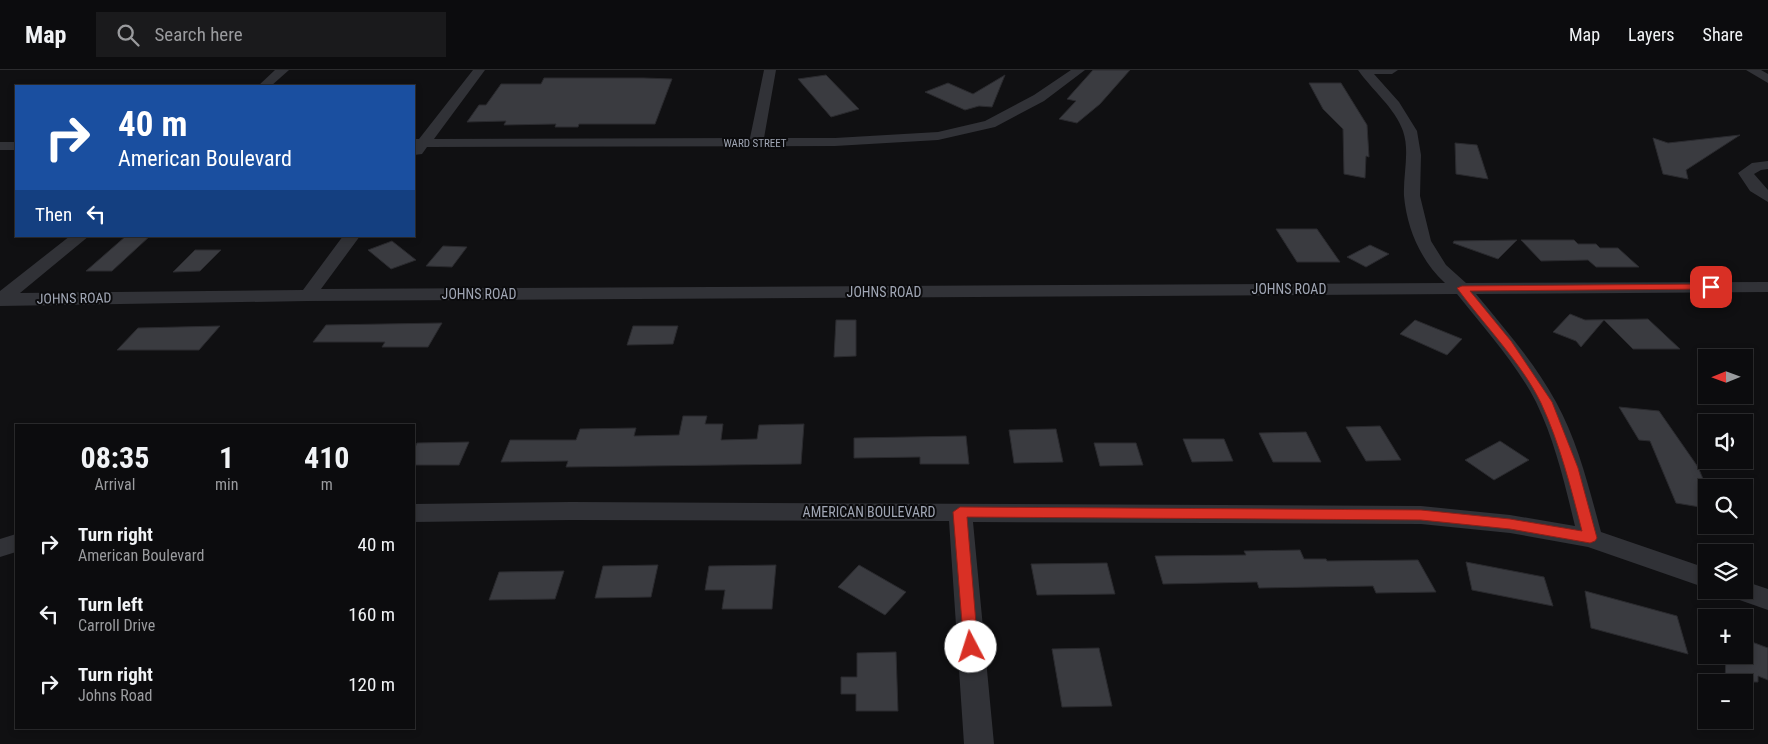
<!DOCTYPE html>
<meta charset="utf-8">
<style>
body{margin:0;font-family:"Roboto Condensed",sans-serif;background:#1a1a1c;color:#f1f3f6;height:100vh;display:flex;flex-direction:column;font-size:19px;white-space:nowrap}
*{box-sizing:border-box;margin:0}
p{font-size:16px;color:#9a9b9e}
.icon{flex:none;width:28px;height:28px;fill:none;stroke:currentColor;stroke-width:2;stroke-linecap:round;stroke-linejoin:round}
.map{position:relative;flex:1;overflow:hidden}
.details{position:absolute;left:15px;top:354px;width:400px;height:305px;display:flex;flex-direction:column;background:#0c0c0e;border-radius:0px;box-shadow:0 2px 8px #0003,0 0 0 1px #2c2c2e}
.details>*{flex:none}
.hud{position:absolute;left:15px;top:15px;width:400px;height:152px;border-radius:0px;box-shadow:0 2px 8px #0003,0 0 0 1px #2c2c2e;background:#1a4fa0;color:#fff;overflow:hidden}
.needle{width:32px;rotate:269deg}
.tools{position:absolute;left:1698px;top:279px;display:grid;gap:10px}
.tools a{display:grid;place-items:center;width:55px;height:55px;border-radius:0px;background:#0c0c0e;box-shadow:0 2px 8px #0003,0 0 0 1px #2c2c2e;font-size:25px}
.pin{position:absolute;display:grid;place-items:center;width:42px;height:42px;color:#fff;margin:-21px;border-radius:10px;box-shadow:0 2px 8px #0006}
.me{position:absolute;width:55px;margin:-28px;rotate:355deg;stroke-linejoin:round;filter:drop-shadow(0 0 4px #0008)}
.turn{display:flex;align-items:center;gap:18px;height:105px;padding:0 20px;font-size:22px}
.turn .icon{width:65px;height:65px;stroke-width:2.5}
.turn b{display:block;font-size:35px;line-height:42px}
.then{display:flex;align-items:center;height:48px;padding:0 20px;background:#0003;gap:10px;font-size:19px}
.eta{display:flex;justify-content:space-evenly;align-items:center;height:85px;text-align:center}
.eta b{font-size:30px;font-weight:700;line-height:35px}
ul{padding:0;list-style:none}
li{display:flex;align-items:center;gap:15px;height:70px;padding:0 20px}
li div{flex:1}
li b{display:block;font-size:19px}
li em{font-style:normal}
header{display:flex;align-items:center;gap:30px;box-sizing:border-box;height:70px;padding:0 25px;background:#0c0c0e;border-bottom:1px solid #2c2c2e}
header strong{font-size:24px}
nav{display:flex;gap:28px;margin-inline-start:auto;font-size:18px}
.search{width:350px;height:45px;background:#1a1a1c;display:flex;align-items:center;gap:12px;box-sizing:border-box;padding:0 18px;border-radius:0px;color:#9a9b9e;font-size:19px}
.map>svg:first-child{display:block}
</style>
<header>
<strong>Map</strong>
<div class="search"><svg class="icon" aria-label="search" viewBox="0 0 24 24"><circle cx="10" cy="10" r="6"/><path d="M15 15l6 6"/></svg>Search here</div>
<nav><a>Map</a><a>Layers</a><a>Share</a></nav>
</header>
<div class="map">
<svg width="1768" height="674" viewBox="0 0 1768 674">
<rect width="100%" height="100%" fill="#101012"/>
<g fill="#3a3b40" stroke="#2a2a2e">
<polygon points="1093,0 1130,0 1100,34 1077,53 1059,49 1076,31 1067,29"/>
<polygon points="826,5 859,39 831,47 798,9"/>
<polygon points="1005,5 992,37 979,36 965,40 925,22 948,13 973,24"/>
<polygon points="544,8 644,8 672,9 655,54 579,54 578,57 555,57 556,54 504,55 506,51 467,52 479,35 486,35 501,14 541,14"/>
<polygon points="1309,13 1341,13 1367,55 1369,87 1366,86 1365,108 1344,104 1343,59 1323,39"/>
<polygon points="1740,65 1686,100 1688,109 1663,104 1653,68 1668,73"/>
<polygon points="1455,73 1477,75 1488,109 1456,104"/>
<polygon points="1276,159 1317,159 1340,192 1297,192"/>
<polygon points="126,166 150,166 112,201 86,201"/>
<polygon points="1517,170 1498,189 1453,173 1454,171"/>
<polygon points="1521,170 1574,170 1578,174 1596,174 1600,178 1618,178 1639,197 1596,197 1588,190 1541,191"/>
<polygon points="392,171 416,190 391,199 368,180"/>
<polygon points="1370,175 1389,184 1366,197 1347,187"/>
<polygon points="443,176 467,177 452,197 426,196"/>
<polygon points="195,180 221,180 200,201 173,202"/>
<polygon points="1570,244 1585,250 1648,249 1680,279 1633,279 1604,250 1581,277 1576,271 1553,262"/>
<polygon points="836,250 856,250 856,286 834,287"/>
<polygon points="1415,250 1462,269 1447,285 1400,264"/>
<polygon points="442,253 428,277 382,277 385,272 313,272 326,255"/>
<polygon points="220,256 199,280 117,280 138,258"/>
<polygon points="633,256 678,256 673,274 627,275"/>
<polygon points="1619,337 1659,341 1698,397 1706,416 1706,438 1676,433 1650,371 1639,370"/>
<polygon points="683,346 707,346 705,354 723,354 721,370 757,369 759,355 804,354 801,394 566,397 568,391 501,392 510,370 576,370 580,359 636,358 634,366 679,365"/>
<polygon points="1380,356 1401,390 1366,391 1346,357"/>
<polygon points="1056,359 1063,392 1014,393 1009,360"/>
<polygon points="1306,362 1321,392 1273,392 1259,363"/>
<polygon points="966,366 969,394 920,394 920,387 854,388 854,368"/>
<polygon points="1183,369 1224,369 1233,391 1192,392"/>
<polygon points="1500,371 1529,390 1494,410 1465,390"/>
<polygon points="469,372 459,395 414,395 414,380 417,373"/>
<polygon points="1094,373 1136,373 1143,395 1100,396"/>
<polygon points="1300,480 1304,489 1326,489 1327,491 1418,490 1436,522 1376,523 1373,516 1259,518 1257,512 1163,514 1155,486 1246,485 1244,481"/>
<polygon points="1466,492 1544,507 1553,536 1472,520"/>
<polygon points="1107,493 1115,524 1037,525 1031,494"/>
<polygon points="658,495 651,527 595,528 603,496"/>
<polygon points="776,495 772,539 722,539 725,520 705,520 709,496"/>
<polygon points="859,495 906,522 885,545 838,517"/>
<polygon points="564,501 555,529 489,530 499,502"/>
<polygon points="1585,521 1677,546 1688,584 1591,558"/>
<polygon points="1744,569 1768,578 1768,610 1758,606 1758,612 1725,612 1726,585 1744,585"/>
<polygon points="1099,578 1112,636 1062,637 1052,579"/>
<polygon points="896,582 898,641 856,641 856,624 841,624 841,607 857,607 857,583"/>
</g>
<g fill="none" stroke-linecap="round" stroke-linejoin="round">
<g fill="#313237" fill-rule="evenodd">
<polygon points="275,0 289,0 271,16 258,16"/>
<polygon points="473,0 485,0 434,69 750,68 764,0 776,0 764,68 835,68 938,62 985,51 1034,25 1071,0 1085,0 1044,31 995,57 938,70 835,76 427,77 422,84 414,85 414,69 419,69"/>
<path d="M1358,0H1398L1392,4H1374L1399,32L1417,61L1421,85L1420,126L1431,171L1446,195L1466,213L1768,212V222L1476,224C1504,258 1535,293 1556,332C1578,372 1589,418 1601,462L1706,498V518L1588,477L1510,463L1421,454L973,452L994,674H964L949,451L571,450L414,452V434L571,432L1421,436L1510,445L1575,456C1565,415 1555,371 1536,332C1516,293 1484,258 1457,224L308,231L0,236V221L70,166H89L20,223L303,220L343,166H360L321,219L1445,213C1421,191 1407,159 1404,126C1403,104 1410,82 1403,61C1395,38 1372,20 1358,0Z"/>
<polygon points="1746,0 1761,0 1768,4 1768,13"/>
<rect x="0" y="72" width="16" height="8"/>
<polygon points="1768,91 1768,99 1761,100 1754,104 1768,120 1768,132 1750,121 1738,103 1752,93"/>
<polygon points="16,464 16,482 0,487 0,469"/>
<polygon points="1744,511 1768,519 1768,540 1731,527 1727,520 1744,520"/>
</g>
</g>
<path fill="#d93025" stroke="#8d1f18" d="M1711,214L1714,215V219L1470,221L1511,271L1552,332L1578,398L1597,468L1595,471L1590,473L1510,459L1421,450L967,447L978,577L976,582L971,583L966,582L964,577L953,442L960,437L1421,440L1510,449L1582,461C1571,418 1560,374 1541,333C1521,292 1484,255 1457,218L1462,216Z"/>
<g text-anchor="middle" stroke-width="4" stroke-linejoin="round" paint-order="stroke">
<g font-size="11" fill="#a0a6b4" stroke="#0b0b0d">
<text x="755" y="77">WARD STREET</text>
</g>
<g font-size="14" fill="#a0a6b4" stroke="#0b0b0d">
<text x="1289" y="224">JOHNS ROAD</text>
<text x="884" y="227">JOHNS ROAD</text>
<text x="479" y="229">JOHNS ROAD</text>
<text transform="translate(74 228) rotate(-1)" y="5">JOHNS ROAD</text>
<text x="869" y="447">AMERICAN BOULEVARD</text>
</g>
</g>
</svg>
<div class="tools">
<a><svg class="needle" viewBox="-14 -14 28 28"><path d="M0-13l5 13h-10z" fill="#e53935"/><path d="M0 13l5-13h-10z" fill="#9a9b9e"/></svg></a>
<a><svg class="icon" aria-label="sound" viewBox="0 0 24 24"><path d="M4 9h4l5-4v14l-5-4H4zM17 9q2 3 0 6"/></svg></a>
<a><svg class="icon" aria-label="search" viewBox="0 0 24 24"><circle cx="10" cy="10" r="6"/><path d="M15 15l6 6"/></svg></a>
<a><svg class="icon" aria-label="layers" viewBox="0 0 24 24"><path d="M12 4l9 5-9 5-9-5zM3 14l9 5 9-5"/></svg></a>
<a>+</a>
<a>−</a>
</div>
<div class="pin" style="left:1711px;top:217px;background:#d93025"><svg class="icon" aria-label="arrive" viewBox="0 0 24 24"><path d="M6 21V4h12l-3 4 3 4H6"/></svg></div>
<svg class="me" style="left:971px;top:577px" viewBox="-20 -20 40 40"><circle r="19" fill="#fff"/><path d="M0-13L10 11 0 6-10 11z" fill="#d93025"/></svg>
<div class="hud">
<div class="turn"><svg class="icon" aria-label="right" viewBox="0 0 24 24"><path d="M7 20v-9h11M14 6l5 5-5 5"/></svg><div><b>40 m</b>American Boulevard</div></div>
<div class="then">Then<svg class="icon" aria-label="left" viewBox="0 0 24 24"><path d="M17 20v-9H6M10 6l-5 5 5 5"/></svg></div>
</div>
<section class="details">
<div class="eta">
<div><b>08:35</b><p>Arrival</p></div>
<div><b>1</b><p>min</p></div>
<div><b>410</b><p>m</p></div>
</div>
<ul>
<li><svg class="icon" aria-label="right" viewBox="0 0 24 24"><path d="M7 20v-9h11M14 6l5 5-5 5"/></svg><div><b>Turn right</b><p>American Boulevard</p></div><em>40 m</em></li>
<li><svg class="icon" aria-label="left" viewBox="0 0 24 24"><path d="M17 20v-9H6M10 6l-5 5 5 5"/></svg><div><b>Turn left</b><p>Carroll Drive</p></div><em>160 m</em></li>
<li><svg class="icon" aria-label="right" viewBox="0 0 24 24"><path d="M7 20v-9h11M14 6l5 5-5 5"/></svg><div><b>Turn right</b><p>Johns Road</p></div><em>120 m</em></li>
</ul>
</section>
</div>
